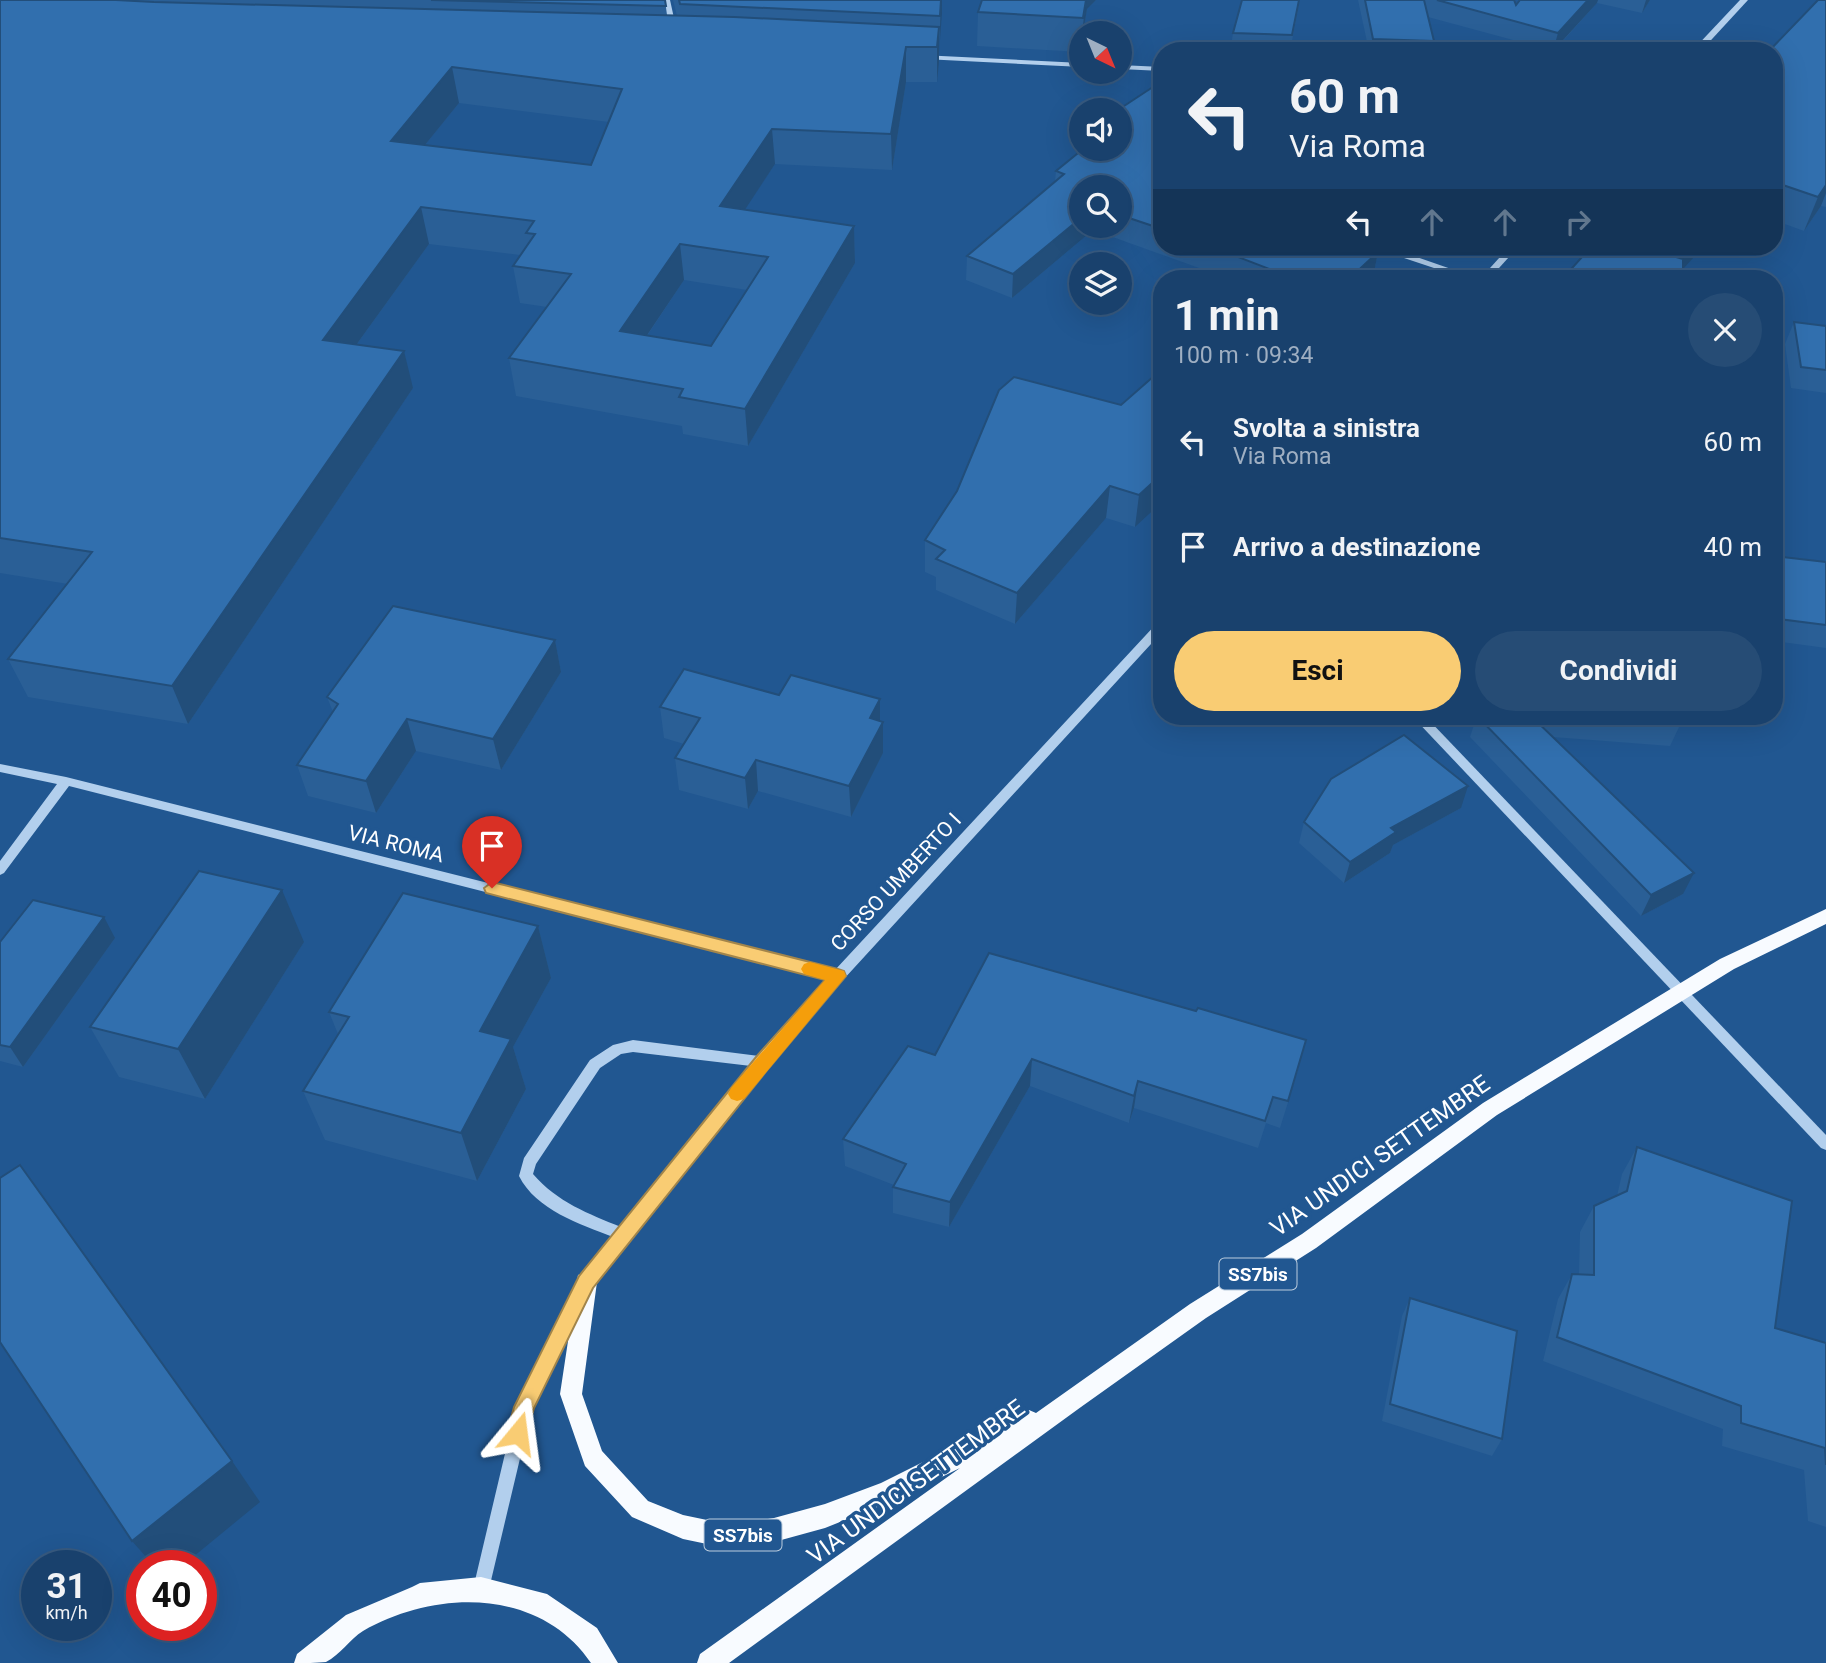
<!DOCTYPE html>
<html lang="it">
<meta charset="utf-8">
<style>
body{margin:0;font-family:Roboto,sans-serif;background:#264c75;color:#f1f3f6;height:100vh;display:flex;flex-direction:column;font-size:26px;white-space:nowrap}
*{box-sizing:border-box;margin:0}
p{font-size:23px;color:#9fafc2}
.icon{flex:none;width:38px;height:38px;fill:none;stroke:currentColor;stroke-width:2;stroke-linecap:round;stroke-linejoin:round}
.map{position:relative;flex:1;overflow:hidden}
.details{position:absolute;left:1153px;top:270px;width:630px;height:455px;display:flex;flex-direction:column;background:#19416d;border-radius:28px;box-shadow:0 7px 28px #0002,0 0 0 2px #375a80}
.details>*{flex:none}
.banner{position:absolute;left:1153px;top:42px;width:630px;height:214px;border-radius:28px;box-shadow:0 7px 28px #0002,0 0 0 2px #375a80;background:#19416d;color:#f1f3f6;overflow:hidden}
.needle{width:46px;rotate:137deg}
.controls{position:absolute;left:1069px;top:21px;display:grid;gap:14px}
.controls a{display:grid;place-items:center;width:63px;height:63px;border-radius:50%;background:#19416d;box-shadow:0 7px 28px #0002,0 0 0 2px #375a80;font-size:35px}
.speed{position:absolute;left:21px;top:1550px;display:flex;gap:14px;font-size:35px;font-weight:700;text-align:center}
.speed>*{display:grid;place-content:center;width:91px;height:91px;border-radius:50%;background:#19416d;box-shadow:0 7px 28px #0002,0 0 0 2px #375a80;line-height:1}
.speed small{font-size:18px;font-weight:400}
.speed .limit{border:10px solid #d22;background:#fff;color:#111}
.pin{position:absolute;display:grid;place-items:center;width:60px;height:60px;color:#fff;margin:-72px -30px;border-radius:50% 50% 50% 0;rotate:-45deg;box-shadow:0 0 7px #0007}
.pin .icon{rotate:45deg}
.me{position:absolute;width:77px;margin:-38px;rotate:16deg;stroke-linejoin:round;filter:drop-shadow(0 0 5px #0008)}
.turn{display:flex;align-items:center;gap:24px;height:147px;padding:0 21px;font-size:32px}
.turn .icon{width:91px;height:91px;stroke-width:2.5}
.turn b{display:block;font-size:49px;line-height:60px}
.lanes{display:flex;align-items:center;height:66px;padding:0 21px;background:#0003;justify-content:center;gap:35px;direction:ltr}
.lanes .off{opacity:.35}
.round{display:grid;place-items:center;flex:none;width:74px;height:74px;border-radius:37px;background:#264c75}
.head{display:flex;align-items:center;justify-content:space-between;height:119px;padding:0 21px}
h1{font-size:42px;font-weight:700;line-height:52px}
.cta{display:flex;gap:14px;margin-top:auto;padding:14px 21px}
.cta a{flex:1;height:80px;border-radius:42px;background:#f9cc73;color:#111;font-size:28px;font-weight:700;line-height:80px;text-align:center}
.cta a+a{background:#264c75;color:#f1f3f6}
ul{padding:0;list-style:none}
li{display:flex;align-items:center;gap:21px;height:105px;padding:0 21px}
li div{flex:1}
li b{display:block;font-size:26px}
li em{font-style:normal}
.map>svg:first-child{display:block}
</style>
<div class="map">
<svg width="1826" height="1663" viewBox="0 0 1826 1663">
<rect width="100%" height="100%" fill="#215791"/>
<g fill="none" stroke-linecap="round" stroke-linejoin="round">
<g fill="#b2cfed" fill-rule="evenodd">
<polygon points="662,0 670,0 677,32 670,30"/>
<polygon points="1740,0 1748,0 1701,51 1692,51"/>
<polygon points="921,55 1082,63 1082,67 924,59 920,57"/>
<polygon points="1120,65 1162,67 1162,71 1120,69"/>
<polygon points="1376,247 1388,247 1477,278 1464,278 1377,249"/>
<polygon points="1509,247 1518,247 1490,278 1481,278"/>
<path d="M1162,621V632L843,980L767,1066L591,1287L532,1408L489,1589L487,1595L481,1597L475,1595L473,1589L516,1407L581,1277L613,1237C580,1224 536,1210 519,1176L524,1158L590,1060L613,1045L633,1040L759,1056L828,979L69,786L4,873L0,875V861L57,784L0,772V764L66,777L835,970L1158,622ZM633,1052L751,1066L621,1227C589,1214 557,1202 533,1174L536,1164L600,1068L621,1054Z"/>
<polygon points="1412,716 1425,716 1826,1135 1826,1150 1821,1148"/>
</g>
<g fill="#f8fbff" fill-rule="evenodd">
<polygon points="1826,909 1826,924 1734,969 1497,1115 1316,1248 1206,1318 1081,1407 729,1663 697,1663 700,1654 960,1468 895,1500 825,1528 774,1542 731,1549 683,1539 632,1517 585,1466 560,1394 578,1275 586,1272 594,1275 597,1282 582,1394 602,1451 648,1501 683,1515 731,1525 774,1518 825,1504 881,1483 1021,1413 1029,1410 1036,1413 1190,1304 1302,1234 1483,1103 1720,959"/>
<path d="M481,1577L547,1594L597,1628L618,1663H591C540,1588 437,1589 363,1631C350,1639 340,1655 326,1662C318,1663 303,1663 294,1663L297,1654L346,1615L412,1587L420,1583Z"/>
</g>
</g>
<g fill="#2a5f96" fill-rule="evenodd">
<path d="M0,0H665L667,15L677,16L673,0H942L937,82H906L892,170L775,164L744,210L854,226L855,263L748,446L683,434L682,426L516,396L509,358L547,307L520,303L513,266L520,255L429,244L357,344L413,388L188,724L28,697L8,659L68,584L0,573ZM459,103L609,122L591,165L425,145ZM684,280L747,290L711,346L647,336Z"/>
<polygon points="982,0 1096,0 1087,9 1083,33 1082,33 1080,52 977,46 978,12"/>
<polygon points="1300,0 1290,51 1207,51 1231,46 1233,33"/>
<polygon points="1358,0 1514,0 1516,5 1520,0 1650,0 1642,13 1597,3 1554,51 1428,17 1434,41 1431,51 1369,51"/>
<polygon points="1826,0 1826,207 1821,206 1804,231 1774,220 1774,51"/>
<path d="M1162,81V247H1364L1378,252L1373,277L1372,278H1227L1093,230L1012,298L966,280L967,256L1055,181L1056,171L1120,149ZM1082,187H1120V226H1082Z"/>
<polygon points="1794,322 1826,326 1826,393 1791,388 1785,344"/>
<polygon points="1162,369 1135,527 1106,518 1015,624 936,590 936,577 925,572 925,540 1121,405"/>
<polygon points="1774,556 1826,562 1826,648 1774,641"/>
<polygon points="555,640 561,672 501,770 416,751 376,813 308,796 297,765 333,712 327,697"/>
<polygon points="660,707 880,721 883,722 883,753 851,817 758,791 748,809 679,790 675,758 684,744 664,738"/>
<polygon points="1477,716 1677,716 1680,725 1670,746 1553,737 1683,894 1641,916 1470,737"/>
<polygon points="1461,808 1393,845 1390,853 1344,883 1299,843 1304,822"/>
<polygon points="538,926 551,978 513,1047 526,1089 477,1181 325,1140 303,1091 338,1034 329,1012"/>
<polygon points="115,938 23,1067 0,1061 0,942"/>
<polygon points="304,942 205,1099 119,1077 90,1027"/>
<polygon points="935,1055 1299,1067 1280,1128 1266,1123 1258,1148 1134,1108 1129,1123 1030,1086 949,1227 893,1213 893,1187 894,1185 845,1166 843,1139"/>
<polygon points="1637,1147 1775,1328 1826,1343 1826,1527 1808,1521 1804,1470 1722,1446 1723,1429 1543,1361 1558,1299 1572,1274 1579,1274 1580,1232 1594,1206 1617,1196 1622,1174"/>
<polygon points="1410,1298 1502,1439 1492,1456 1382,1421 1402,1316"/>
</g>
<g fill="#224e7a">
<polygon points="941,0 942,0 942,13 939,53"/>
<polygon points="1086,0 1096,0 1087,9 1083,33 1082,33"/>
<polygon points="1588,0 1598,0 1597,3 1553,51 1558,33"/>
<polygon points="1646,0 1650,0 1642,13"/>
<polygon points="939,27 939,62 937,82 937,47"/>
<polygon points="906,47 906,82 892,170 891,134"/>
<polygon points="452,67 459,103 399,177 391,141"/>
<polygon points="772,129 775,164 723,243 720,206"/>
<polygon points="1826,185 1826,193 1821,206 1804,231 1818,197"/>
<polygon points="421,207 429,244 333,377 323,340"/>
<polygon points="1082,217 1082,226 1093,226 1093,230 1012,298 1013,274"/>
<polygon points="854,226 855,263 748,446 745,409"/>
<polygon points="680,244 684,280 625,368 620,331"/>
<polygon points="1685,247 1703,247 1675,278 1676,257"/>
<polygon points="1378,252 1373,277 1372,278 1350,278"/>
<polygon points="404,351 413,388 188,724 172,686"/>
<polygon points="1162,474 1162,502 1135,527 1139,495"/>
<polygon points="1110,486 1106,518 1015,624 1017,593"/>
<polygon points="555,640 561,672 501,770 493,739"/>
<polygon points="880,699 880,727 883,722 883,753 851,817 849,786 870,718"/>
<polygon points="407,719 416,751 376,813 366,781"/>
<polygon points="756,760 758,791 748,809 745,778"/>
<polygon points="1468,786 1461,808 1393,845 1390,853 1344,883 1350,862 1391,828"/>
<polygon points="1694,873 1683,894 1641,916 1651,895"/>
<polygon points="282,890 304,942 205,1099 178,1049"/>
<polygon points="104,917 115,938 23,1067 10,1047"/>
<polygon points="538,926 551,978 513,1047 526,1089 477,1181 461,1133 480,1031"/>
<polygon points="1032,1059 1030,1086 949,1227 950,1202"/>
<polygon points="1138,1081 1134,1108 1129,1123 1134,1096"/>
<polygon points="232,1461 260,1502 182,1566 154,1566 132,1541"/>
</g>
<g fill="#316fae" stroke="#224e7a" stroke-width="2" fill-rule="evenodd">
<path d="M0,0H116L154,2L734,17L939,27L937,47H906L891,134L772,129L720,206L854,226L745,409L679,397L683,389L509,358L571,274L513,266L535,234L526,233L534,221L421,207L323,340L404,351L172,686L8,659L92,552L0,538ZM452,67L622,89L591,165L391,141ZM680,244L768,257L711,346L620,331Z"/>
<polygon points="431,0 665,0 666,6"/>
<polygon points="679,0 941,0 940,16 680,4"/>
<polygon points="982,0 1086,0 1083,18 978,12"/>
<polygon points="1242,0 1299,0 1292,35 1233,33"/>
<polygon points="1365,0 1424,0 1434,41 1373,39"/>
<polygon points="1437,0 1514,0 1516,5 1520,0 1588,0 1558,33"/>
<polygon points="1818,0 1826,0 1826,185 1818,197 1774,182 1774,51 1769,51"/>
<polygon points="1220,42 1245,51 1207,51"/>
<polygon points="1162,81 1162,229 1120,215 1120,187 1082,187 1082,217 1013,274 967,256 1064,174 1056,171 1083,149 1120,149 1120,110 1118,110"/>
<polygon points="1212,247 1363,247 1378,252 1350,278 1293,278"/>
<polygon points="1591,247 1685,247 1676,257 1683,259 1683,278 1576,278 1564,277"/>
<polygon points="1794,322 1826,326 1826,370 1801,367"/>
<polygon points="1162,369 1162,474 1139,495 1110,486 1017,593 936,559 945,550 925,540 957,491 999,390 1014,377 1121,405"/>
<polygon points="1774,556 1826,562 1826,625 1779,619 1774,590"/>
<polygon points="393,606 555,640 493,739 407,719 366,781 297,765 338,704 327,697"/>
<polygon points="684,669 779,695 791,675 880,699 870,718 883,722 849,786 756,760 745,778 675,758 700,718 660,707"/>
<polygon points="1477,716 1531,716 1694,873 1651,895"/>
<polygon points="1565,716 1677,716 1680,725"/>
<polygon points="1404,735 1468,786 1391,828 1396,832 1350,862 1304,822 1331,779"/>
<polygon points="199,871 282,890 178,1049 90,1027"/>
<polygon points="403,893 538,926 480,1031 511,1039 461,1133 303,1091 349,1017 329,1012"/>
<polygon points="33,900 104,917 10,1047 0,1045 0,942"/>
<polygon points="989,953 1196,1011 1198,1008 1306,1040 1288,1101 1273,1097 1265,1121 1138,1081 1134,1096 1032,1059 950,1202 893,1187 906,1164 843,1139 908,1046 935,1055"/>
<polygon points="1637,1147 1792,1201 1775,1328 1826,1343 1826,1465 1825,1448 1741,1423 1741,1406 1557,1337 1572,1274 1594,1275 1594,1206 1627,1191"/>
<polygon points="20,1165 232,1461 132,1541 0,1342 0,1178"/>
<polygon points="1410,1298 1517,1331 1502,1439 1390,1404"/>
</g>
<polygon fill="#f9cc73" stroke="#a2854b" stroke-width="2" points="492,882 838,969 844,971 846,976 769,1068 593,1288 534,1408 525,1440 518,1443 510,1440 507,1433 514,1407 579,1276 756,1057 825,980 486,893 484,888"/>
<polygon fill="#f59e0b" points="810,962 844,971 846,976 744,1099 737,1101 731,1099 728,1094 731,1088 825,980 804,974 801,969 804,964"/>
<g text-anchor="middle" stroke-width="7" stroke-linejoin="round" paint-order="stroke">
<g fill="#215791" stroke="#bccdde" stroke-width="2">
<rect x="1219.5" y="1258.5" width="77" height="31" rx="5"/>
<rect x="704.5" y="1519.5" width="77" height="31" rx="5"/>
</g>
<g font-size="19" font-weight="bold" fill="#fff">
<text x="1258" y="1281">SS7bis</text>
<text x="743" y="1542">SS7bis</text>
</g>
<g font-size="21" fill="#fff" stroke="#215791">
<text transform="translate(396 844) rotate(14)" y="7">VIA ROMA</text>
<text transform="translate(896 882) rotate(-47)" y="7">CORSO UMBERTO I</text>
</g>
<g font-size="24" fill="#fff" stroke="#215791">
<text transform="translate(1380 1156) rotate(-35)" y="8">VIA UNDICI SETTEMBRE</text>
<text transform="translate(916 1482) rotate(-36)" y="8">VIA UNDICI SETTEMBRE</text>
</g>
</g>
</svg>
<div class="controls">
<a><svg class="needle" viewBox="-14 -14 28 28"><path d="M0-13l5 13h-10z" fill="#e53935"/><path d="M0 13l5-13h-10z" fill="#9fafc2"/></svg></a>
<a><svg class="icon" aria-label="sound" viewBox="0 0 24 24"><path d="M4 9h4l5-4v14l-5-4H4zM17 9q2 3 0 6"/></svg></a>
<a><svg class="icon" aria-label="search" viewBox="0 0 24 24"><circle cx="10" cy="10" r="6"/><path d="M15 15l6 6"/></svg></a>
<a><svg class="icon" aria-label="layers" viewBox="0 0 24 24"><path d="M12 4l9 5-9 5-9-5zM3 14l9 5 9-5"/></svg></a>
</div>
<div class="speed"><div>31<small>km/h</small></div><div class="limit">40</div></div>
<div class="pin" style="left:492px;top:888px;background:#d93025"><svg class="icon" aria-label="arrive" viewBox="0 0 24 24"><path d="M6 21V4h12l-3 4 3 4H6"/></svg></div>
<svg class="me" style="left:518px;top:1433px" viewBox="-20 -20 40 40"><path d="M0-17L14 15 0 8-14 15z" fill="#f9cc73" stroke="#fff" stroke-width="4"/></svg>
<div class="banner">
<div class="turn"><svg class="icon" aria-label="left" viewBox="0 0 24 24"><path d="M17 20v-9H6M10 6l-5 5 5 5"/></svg><div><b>60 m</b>Via Roma</div></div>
<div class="lanes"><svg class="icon" aria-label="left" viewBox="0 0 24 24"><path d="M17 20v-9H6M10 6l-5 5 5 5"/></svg><svg class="icon off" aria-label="ahead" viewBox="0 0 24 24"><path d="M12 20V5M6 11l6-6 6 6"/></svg><svg class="icon off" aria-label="ahead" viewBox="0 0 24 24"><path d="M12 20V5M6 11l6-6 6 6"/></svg><svg class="icon off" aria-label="right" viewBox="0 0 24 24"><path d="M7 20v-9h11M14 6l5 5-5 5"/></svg></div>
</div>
<section class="details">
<div class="head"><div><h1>1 min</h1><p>100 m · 09:34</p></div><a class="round"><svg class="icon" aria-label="close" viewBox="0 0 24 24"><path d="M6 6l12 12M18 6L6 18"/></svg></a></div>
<ul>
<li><svg class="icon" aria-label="left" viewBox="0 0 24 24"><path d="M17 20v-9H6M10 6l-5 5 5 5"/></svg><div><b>Svolta a sinistra</b><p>Via Roma</p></div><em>60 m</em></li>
<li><svg class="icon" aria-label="arrive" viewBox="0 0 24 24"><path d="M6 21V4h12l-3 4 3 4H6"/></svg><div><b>Arrivo a destinazione</b></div><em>40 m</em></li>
</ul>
<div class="cta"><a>Esci</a><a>Condividi</a></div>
</section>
</div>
